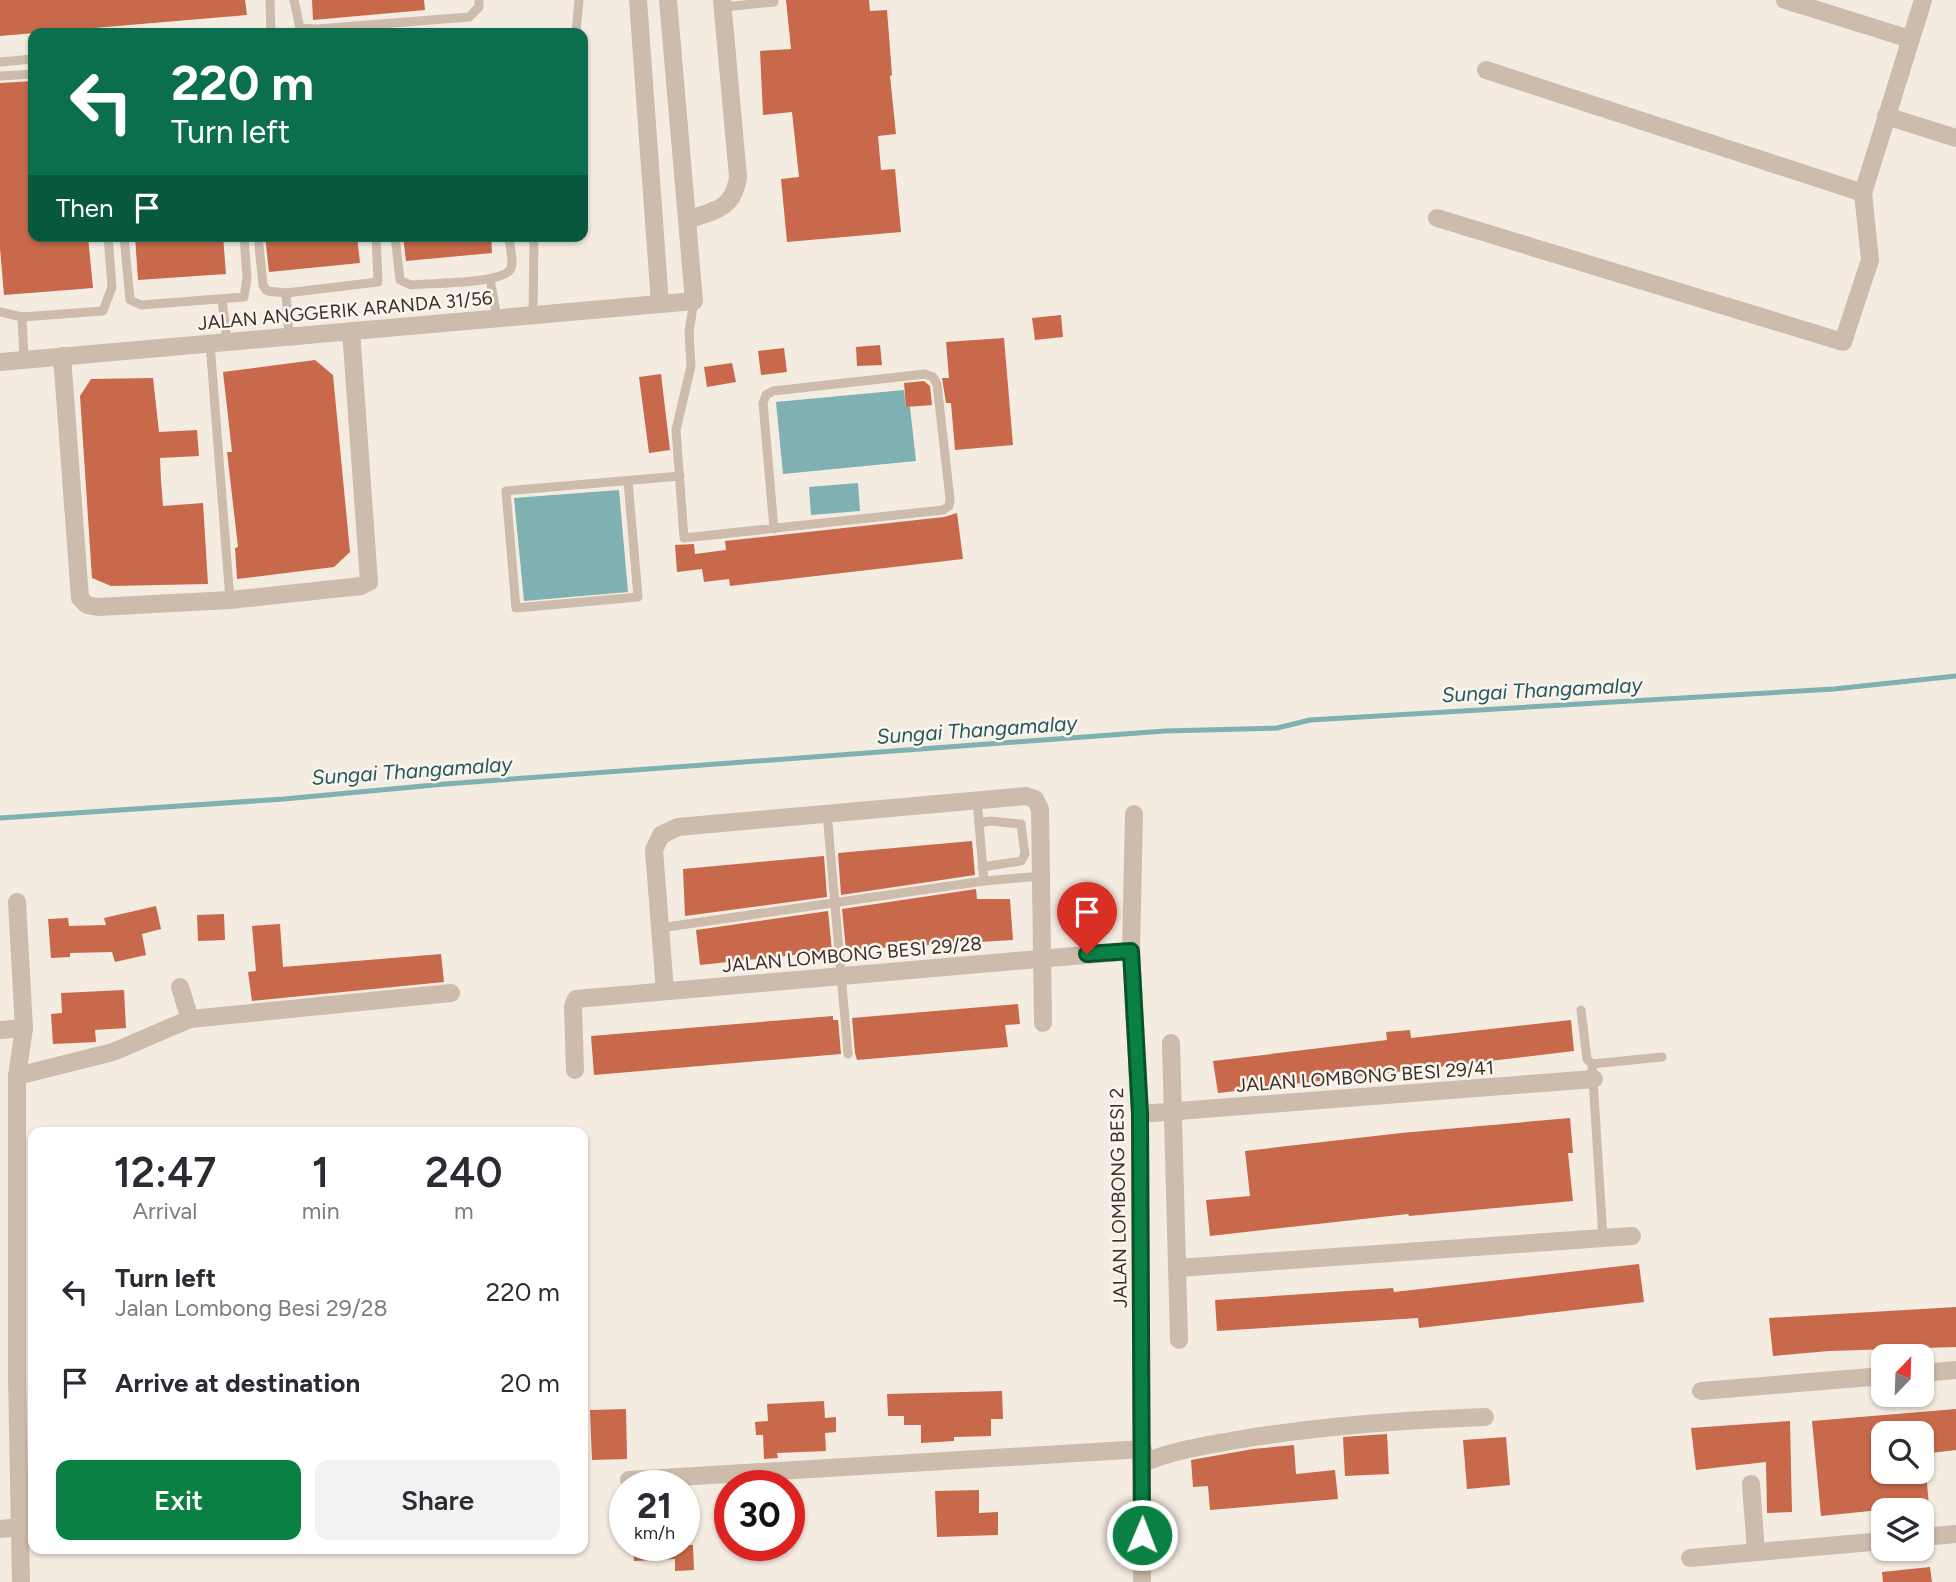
<!DOCTYPE html>
<style>
body{margin:0;font-family:Figtree,sans-serif;background:#f2f2f3;color:#2b2b33;height:100vh;display:flex;flex-direction:column;font-size:26px;white-space:nowrap}
*{box-sizing:border-box;margin:0}
p{font-size:23px;color:#7c7c81}
.icon{flex:none;width:38px;height:38px;fill:none;stroke:currentColor;stroke-width:2;stroke-linecap:round;stroke-linejoin:round}
.map{position:relative;flex:1;overflow:hidden}
.drawer{position:absolute;left:28px;top:1127px;width:560px;height:427px;display:flex;flex-direction:column;background:#fff;border-radius:14px;box-shadow:0 2px 5px #0004}
.drawer>*{flex:none}
.top-card{position:absolute;left:28px;top:28px;width:560px;height:214px;border-radius:14px;box-shadow:0 2px 5px #0004;background:#0b6e4f;color:#fff;overflow:hidden}
.needle{width:46px;rotate:23deg}
.controls{position:absolute;left:1871px;top:1344px;display:grid;gap:14px}
.controls a{display:grid;place-items:center;width:63px;height:63px;border-radius:14px;background:#fff;box-shadow:0 2px 5px #0004;font-size:35px}
.speed{position:absolute;left:609px;top:1470px;display:flex;gap:14px;font-size:35px;font-weight:700;text-align:center}
.speed>*{display:grid;place-content:center;width:91px;height:91px;border-radius:50%;background:#fff;box-shadow:0 2px 5px #0004;line-height:1}
.speed small{font-size:18px;font-weight:400}
.speed .limit{border:10px solid #d22;background:#fff;color:#111}
.pin{position:absolute;display:grid;place-items:center;width:60px;height:60px;color:#fff;margin:-72px -30px;border-radius:50% 50% 50% 0;rotate:-45deg;box-shadow:0 0 7px #0007}
.pin .icon{rotate:45deg}
.me{position:absolute;width:77px;margin:-38px;rotate:1deg;stroke-linejoin:round;filter:drop-shadow(0 0 5px #0008)}
.turn{display:flex;align-items:center;gap:24px;height:147px;padding:0 28px;font-size:32px}
.turn .icon{width:91px;height:91px;stroke-width:2.5}
.turn b{display:block;font-size:49px;line-height:60px}
.then{display:flex;align-items:center;height:66px;padding:0 28px;background:#0003;gap:14px;font-size:26px}
.eta{display:flex;justify-content:space-evenly;align-items:center;height:119px;text-align:center}
.eta b{font-size:42px;font-weight:600;line-height:49px}
.cta{display:flex;gap:14px;margin-top:auto;padding:14px 28px}
.cta a{flex:1;height:80px;border-radius:14px;background:#0b8043;color:#fff;font-size:28px;font-weight:600;line-height:80px;text-align:center}
.cta a+a{background:#f2f2f3;color:#2b2b33}
ul{padding:0;list-style:none}
li{display:flex;align-items:center;gap:21px;height:91px;padding:0 28px}
li div{flex:1}
li b{display:block;font-size:26px}
li em{font-style:normal}
.map>svg:first-child{display:block}
</style>
<div class="map">
<svg width="1956" height="1582" viewBox="0 0 1956 1582">
<rect width="100%" height="100%" fill="#f4ebe1"/>
<g fill="#7fb0b2">
<polygon points="904,390 906,407 910,407 916,461 783,474 776,402"/>
<polygon points="858,483 860,511 811,515 809,487"/>
<polygon points="619,490 628,592 524,601 514,498"/>
</g>
<g fill="none" stroke-linecap="round" stroke-linejoin="round">
<polyline stroke="#7fb0b2" stroke-width="5" points="0,818 284,799 445,784 1165,731 1277,728 1310,720 1834,689 1956,676"/>
</g>
<g fill="#c8694b">
<polygon points="0,0 245,0 247,15 0,36"/>
<polygon points="312,0 424,0 425,10 313,20"/>
<polygon points="786,0 869,0 870,11 887,10 892,75 890,76 896,134 878,136 881,170 895,169 901,232 787,242 781,179 799,177 792,112 763,115 760,51 791,49"/>
<polygon points="33,81 33,236 88,236 93,288 4,295 0,248 0,83"/>
<polygon points="135,236 223,236 226,274 138,280"/>
<polygon points="265,236 357,236 360,263 269,272"/>
<polygon points="403,236 491,236 492,253 406,261"/>
<polygon points="1061,315 1063,337 1035,340 1032,318"/>
<polygon points="1004,338 1013,445 955,450 951,403 946,403 942,378 949,378 946,342"/>
<polygon points="880,345 882,365 857,366 856,347"/>
<polygon points="784,348 787,372 761,375 758,351"/>
<polygon points="315,360 333,375 350,552 334,567 237,579 235,548 238,547 227,452 232,452 223,372"/>
<polygon points="732,363 736,382 707,387 704,367"/>
<polygon points="661,374 670,450 649,453 639,377"/>
<polygon points="153,378 159,432 197,430 199,456 160,458 161,481 163,506 203,503 208,584 111,586 92,578 80,396 91,379"/>
<polygon points="924,381 930,386 932,405 906,407 904,383"/>
<polygon points="957,513 963,559 730,586 729,579 704,582 702,569 677,572 675,545 694,544 695,554 726,550 725,541 944,517"/>
<polygon points="972,841 975,875 841,895 838,853"/>
<polygon points="824,856 827,897 685,916 683,869"/>
<polygon points="976,889 977,899 1010,899 1013,940 846,950 842,909"/>
<polygon points="156,906 161,929 142,934 146,955 115,962 112,952 70,953 70,957 51,958 48,919 68,918 69,926 106,925 104,918"/>
<polygon points="828,911 832,951 700,965 696,930"/>
<polygon points="224,914 225,940 198,941 197,915"/>
<polygon points="280,924 283,967 441,954 444,982 252,1001 248,972 256,971 252,926"/>
<polygon points="124,990 126,1028 95,1030 96,1042 53,1044 51,1014 62,1013 61,993"/>
<polygon points="1018,1004 1020,1024 1005,1025 1008,1047 857,1060 855,1053 852,1018"/>
<polygon points="833,1016 833,1020 838,1020 841,1054 594,1075 591,1036"/>
<polygon points="1571,1020 1574,1051 1218,1093 1213,1061 1387,1040 1386,1032 1410,1030 1411,1038"/>
<polygon points="1570,1118 1573,1153 1568,1153 1573,1201 1409,1216 1408,1214 1210,1236 1206,1200 1250,1196 1245,1151 1401,1133"/>
<polygon points="1639,1264 1644,1302 1419,1328 1418,1318 1217,1331 1215,1300 1393,1288 1394,1292"/>
<polygon points="1956,1307 1956,1347 1829,1351 1773,1356 1769,1318"/>
<polygon points="1002,1391 1003,1419 991,1419 991,1436 954,1437 954,1441 921,1443 921,1425 904,1425 904,1416 888,1416 887,1394"/>
<polygon points="824,1401 825,1418 836,1417 836,1432 825,1433 826,1451 777,1453 778,1458 764,1459 763,1435 756,1435 755,1422 768,1421 767,1404"/>
<polygon points="626,1409 627,1459 592,1460 590,1410"/>
<polygon points="1956,1409 1956,1450 1922,1454 1922,1433 1883,1433 1883,1472 1926,1472 1929,1505 1821,1516 1812,1421"/>
<polygon points="1790,1421 1792,1512 1767,1513 1766,1462 1696,1470 1691,1428"/>
<polygon points="1387,1434 1389,1474 1345,1476 1343,1437"/>
<polygon points="1506,1437 1510,1485 1467,1489 1463,1440"/>
<polygon points="1294,1445 1296,1474 1335,1470 1338,1499 1210,1510 1208,1486 1193,1487 1191,1460 1253,1449"/>
<polygon points="979,1490 979,1513 998,1512 998,1535 937,1537 935,1491"/>
<polygon points="633,1545 693,1545 694,1570 675,1571 675,1559 634,1561"/>
<polygon points="1930,1567 1932,1582 1883,1582 1882,1572"/>
</g>
<g fill="none" stroke-linecap="round" stroke-linejoin="round">
<g stroke="#cdbbac" stroke-width="9">
<polyline points="270,0 271,33"/>
<polyline points="294,0 300,28 317,29 469,17 479,7 479,0"/>
<polyline points="723,7 774,2"/>
<polyline points="576,33 579,0"/>
<polyline points="0,62 33,59"/>
<polyline points="0,76 33,74"/>
<polyline points="124,236 130,300 141,305 244,297 247,278 244,236"/>
<polyline points="258,236 263,285 267,291 286,293 378,282 376,236"/>
<path d="M395,236L400,280L411,285C429,283 499,284 510,270C515,263 509,245 509,236"/>
<polyline points="490,279 497,318"/>
<polyline points="286,293 289,336"/>
<polyline points="222,299 227,342"/>
<polyline points="694,301 689,332 691,366 676,430 684,538 943,510 949,506 950,499 937,384 933,377 925,374 773,391 766,395 763,403 774,529"/>
<polyline points="0,312 22,317 103,311 112,287 108,236"/>
<polyline points="533,315 534,236"/>
<polyline points="22,317 24,359"/>
<polyline points="210,343 230,600"/>
<polyline points="628,481 638,597 516,608 506,491 680,476"/>
<polyline points="977,800 984,881"/>
<polyline points="827,813 848,1054"/>
<polyline points="979,823 990,821 1021,824 1025,854 1021,861 982,867"/>
<polyline points="660,928 984,881 1041,876"/>
<polyline points="1581,1010 1587,1059 1592,1064"/>
<polyline points="1603,1238 1592,1064 1662,1057"/>
</g>
<g stroke="#cdbbac" stroke-width="18">
<polyline points="638,0 660,304"/>
<polyline points="1785,0 1910,39"/>
<polyline points="1486,70 1863,193"/>
<polyline points="1886,116 1956,138"/>
<polyline points="1437,218 1843,342 1870,260 1863,193 1923,0"/>
<path d="M687,220C715,210 733,210 738,177L722,0"/>
<polyline points="62,356 80,598 87,605 98,607 230,600 361,586 369,582 351,331"/>
<polyline points="0,362 694,301 668,0"/>
<polyline points="1134,814 1131,951 1140,1114 1142,1582"/>
<polyline points="17,902 24,1028 17,1076 17,1377 21,1582"/>
<polyline points="665,991 654,850 661,835 678,827 1026,796 1035,799 1040,809 1043,1023"/>
<polyline points="190,1019 451,993"/>
<polyline points="0,1030 24,1028"/>
<polyline points="1171,1043 1179,1340"/>
<polyline points="575,1070 573,1007 576,999 1131,951"/>
<polyline points="17,1076 113,1052 190,1019 180,987"/>
<polyline points="1140,1114 1594,1079"/>
<polyline points="1178,1268 1632,1236"/>
<polyline points="1922,1373 1956,1370"/>
<polyline points="1701,1391 1883,1376"/>
<path d="M1143,1463C1173,1450 1204,1446 1236,1440C1319,1426 1401,1420 1485,1417"/>
<polyline points="629,1480 1143,1449"/>
<polyline points="1751,1484 1756,1552"/>
<polyline points="0,1529 21,1527"/>
<polyline points="1922,1537 1956,1534"/>
<polyline points="1690,1558 1883,1541"/>
</g>
</g>
<g fill="none" stroke-linecap="round" stroke-linejoin="round">
<g stroke="#07532c" stroke-width="18">
<polyline id="route" points="1087,954 1131,951 1140,1114 1142,1535"/>
</g>
<use href="#route" stroke="#0b8043" stroke-width="12"/>
</g>
<g text-anchor="middle" stroke-width="5" stroke-linejoin="round" paint-order="stroke">
<g font-size="19" fill="#3b302b" stroke="#fbf5ee">
<text transform="translate(345 310) rotate(-5)" y="7">JALAN ANGGERIK ARANDA 31/56</text>
<text transform="translate(852 954) rotate(-5)" y="7">JALAN LOMBONG BESI 29/28</text>
<text transform="translate(1365 1076) rotate(-4)" y="7">JALAN LOMBONG BESI 29/41</text>
<text transform="translate(1118 1198) rotate(-91)" y="7">JALAN LOMBONG BESI 2</text>
</g>
<g font-size="21" font-style="italic" fill="#1f5a5e" stroke="#fbf5ee">
<text transform="translate(1542 690) rotate(-3)" y="7">Sungai Thangamalay</text>
<text transform="translate(977 730) rotate(-4)" y="7">Sungai Thangamalay</text>
<text transform="translate(412 771) rotate(-4)" y="7">Sungai Thangamalay</text>
</g>
</g>
</svg>
<div class="controls">
<a><svg class="needle" viewBox="-14 -14 28 28"><path d="M0-13l5 13h-10z" fill="#e53935"/><path d="M0 13l5-13h-10z" fill="#7c7c81"/></svg></a>
<a><svg class="icon" aria-label="search" viewBox="0 0 24 24"><circle cx="10" cy="10" r="6"/><path d="M15 15l6 6"/></svg></a>
<a><svg class="icon" aria-label="layers" viewBox="0 0 24 24"><path d="M12 4l9 5-9 5-9-5zM3 14l9 5 9-5"/></svg></a>
</div>
<div class="speed"><div>21<small>km/h</small></div><div class="limit">30</div></div>
<div class="pin" style="left:1087px;top:954px;background:#d93025"><svg class="icon" aria-label="arrive" viewBox="0 0 24 24"><path d="M6 21V4h12l-3 4 3 4H6"/></svg></div>
<svg class="me" style="left:1142px;top:1535px" viewBox="-20 -20 40 40"><circle r="17" fill="#0b8043" stroke="#fff" stroke-width="3"/><path d="M0-11L8 9 0 5-8 9z" fill="#fff"/></svg>
<div class="top-card">
<div class="turn"><svg class="icon" aria-label="left" viewBox="0 0 24 24"><path d="M17 20v-9H6M10 6l-5 5 5 5"/></svg><div><b>220 m</b>Turn left</div></div>
<div class="then">Then<svg class="icon" aria-label="arrive" viewBox="0 0 24 24"><path d="M6 21V4h12l-3 4 3 4H6"/></svg></div>
</div>
<section class="drawer">
<div class="eta">
<div><b>12:47</b><p>Arrival</p></div>
<div><b>1</b><p>min</p></div>
<div><b>240</b><p>m</p></div>
</div>
<ul>
<li><svg class="icon" aria-label="left" viewBox="0 0 24 24"><path d="M17 20v-9H6M10 6l-5 5 5 5"/></svg><div><b>Turn left</b><p>Jalan Lombong Besi 29/28</p></div><em>220 m</em></li>
<li><svg class="icon" aria-label="arrive" viewBox="0 0 24 24"><path d="M6 21V4h12l-3 4 3 4H6"/></svg><div><b>Arrive at destination</b></div><em>20 m</em></li>
</ul>
<div class="cta"><a>Exit</a><a>Share</a></div>
</section>
</div>
